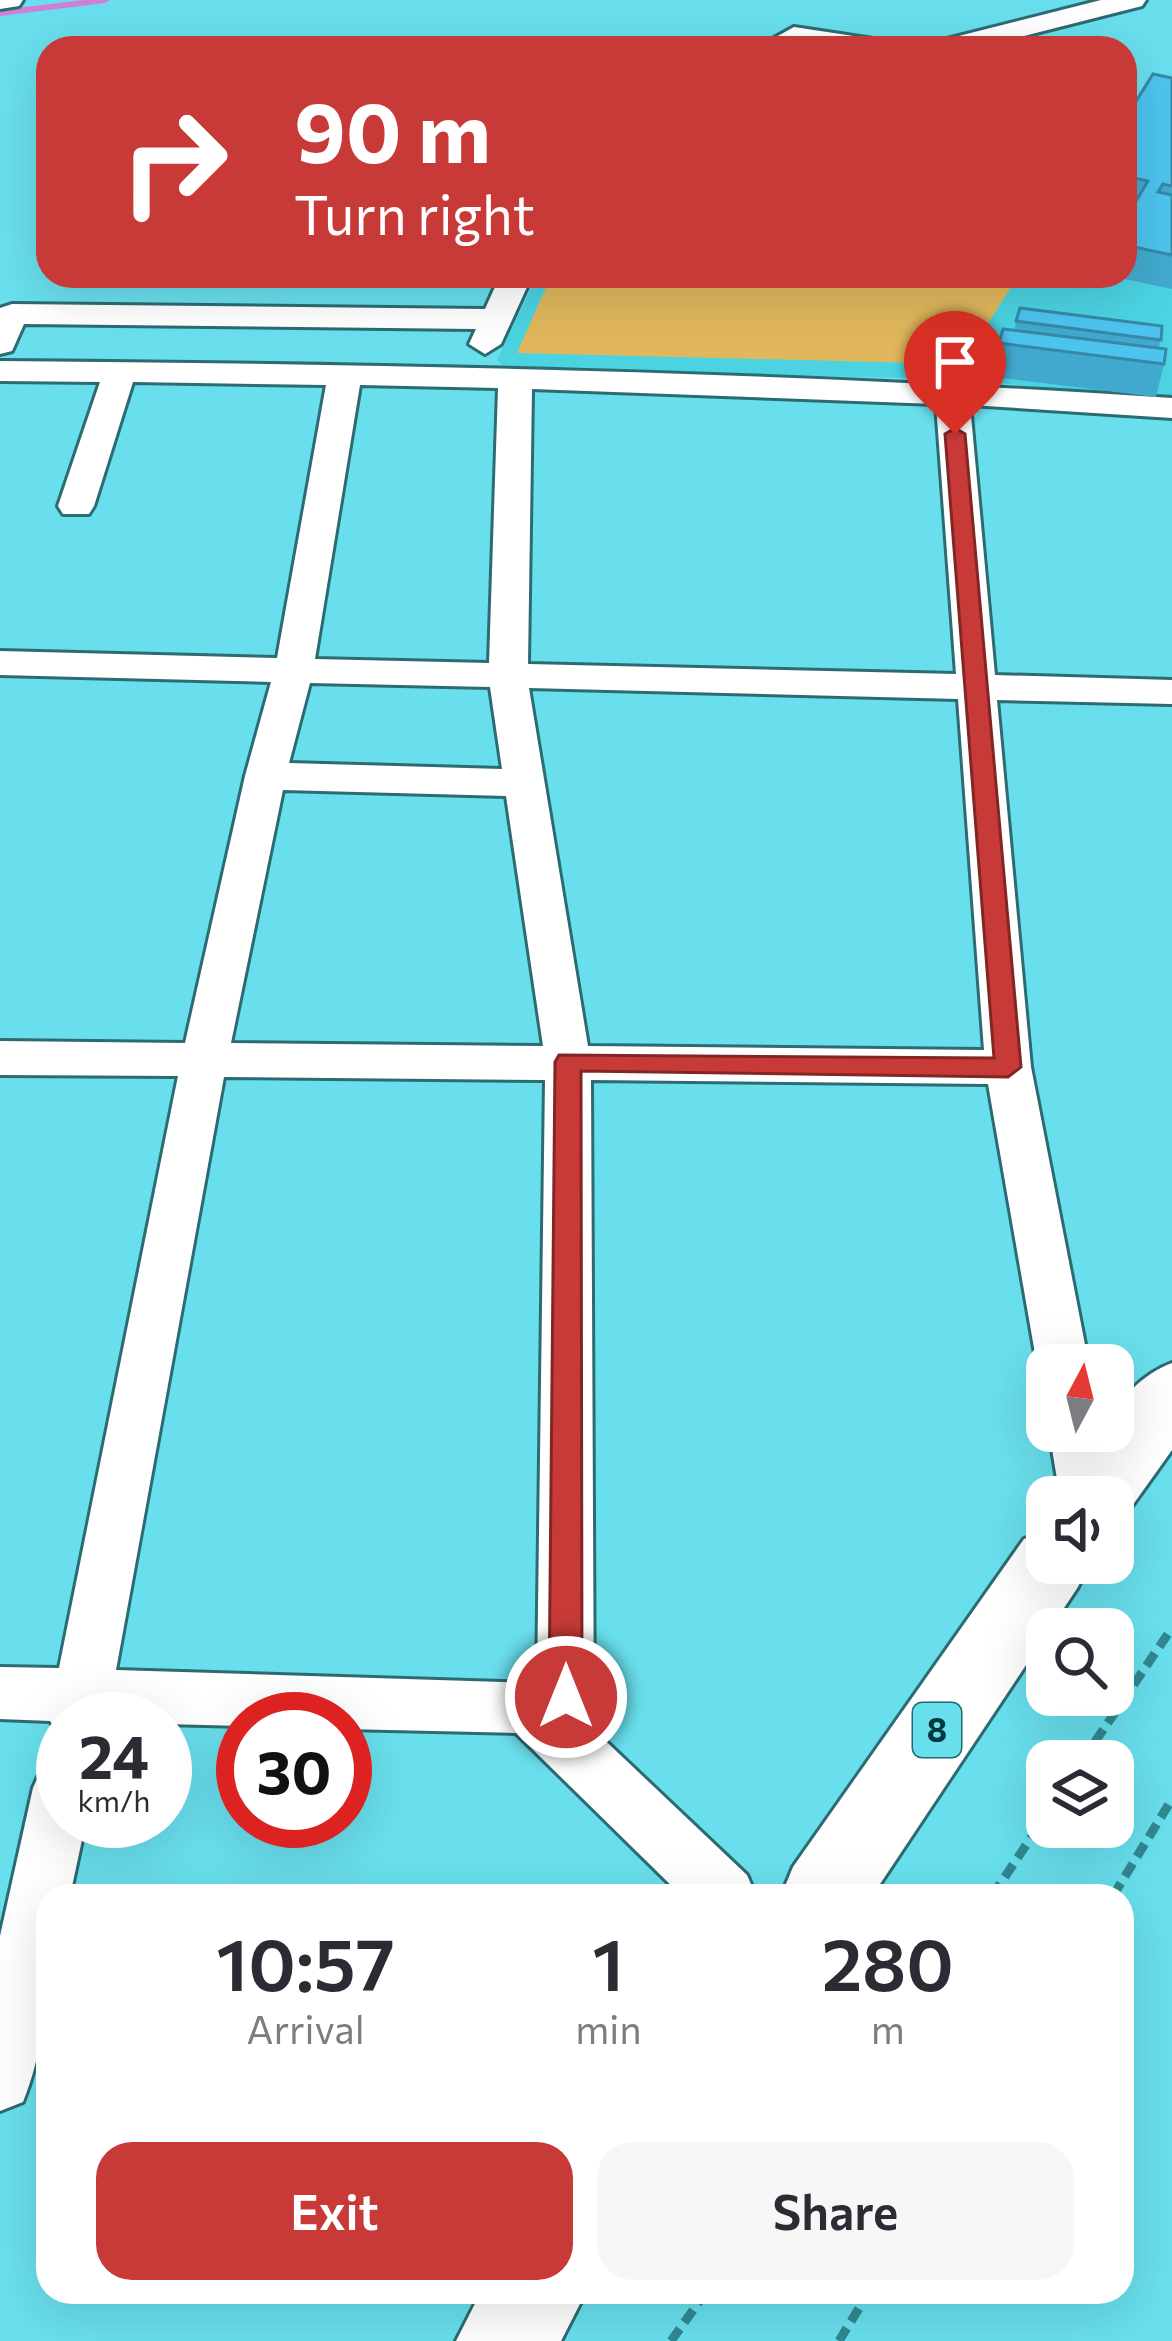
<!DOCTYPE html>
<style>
body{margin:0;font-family:Commissioner,sans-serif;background:#f7f7f7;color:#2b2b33;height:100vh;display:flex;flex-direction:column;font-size:45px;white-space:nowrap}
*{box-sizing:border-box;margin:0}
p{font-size:39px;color:#7c7c81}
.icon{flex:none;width:66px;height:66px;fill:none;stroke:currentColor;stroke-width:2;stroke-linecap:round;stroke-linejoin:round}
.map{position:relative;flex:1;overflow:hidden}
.side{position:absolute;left:36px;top:1884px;width:1098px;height:420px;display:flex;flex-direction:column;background:#fff;border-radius:36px;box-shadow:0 12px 48px #0002}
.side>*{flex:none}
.guide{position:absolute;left:36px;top:36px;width:1101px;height:252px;border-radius:36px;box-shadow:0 12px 48px #0002;background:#c83a38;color:#fff;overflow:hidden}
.needle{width:78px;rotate:7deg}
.fabs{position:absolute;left:1026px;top:1344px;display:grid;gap:24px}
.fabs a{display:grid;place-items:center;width:108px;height:108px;border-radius:24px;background:#fff;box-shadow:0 12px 48px #0002;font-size:60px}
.speed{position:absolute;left:36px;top:1692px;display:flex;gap:24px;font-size:60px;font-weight:700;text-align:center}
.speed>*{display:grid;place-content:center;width:156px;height:156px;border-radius:50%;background:#fff;box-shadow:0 12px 48px #0002;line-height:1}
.speed small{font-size:30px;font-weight:400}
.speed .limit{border:18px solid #d22;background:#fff;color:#111}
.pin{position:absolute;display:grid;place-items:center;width:102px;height:102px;color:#fff;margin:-123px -51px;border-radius:50% 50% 50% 0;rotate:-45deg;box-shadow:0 0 12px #0007}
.pin .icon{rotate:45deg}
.me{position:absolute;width:132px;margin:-66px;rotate:0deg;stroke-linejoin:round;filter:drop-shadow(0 0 9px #0008)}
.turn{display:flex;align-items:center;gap:42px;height:252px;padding:0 60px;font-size:54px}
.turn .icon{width:156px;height:156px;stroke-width:2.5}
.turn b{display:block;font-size:84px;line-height:102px}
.eta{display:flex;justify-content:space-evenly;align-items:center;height:204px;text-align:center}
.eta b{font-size:72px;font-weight:600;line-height:84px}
.primary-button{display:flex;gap:24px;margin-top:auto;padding:24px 60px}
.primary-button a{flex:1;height:138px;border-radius:36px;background:#c83a38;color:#fff;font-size:48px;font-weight:600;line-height:138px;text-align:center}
.primary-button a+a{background:#f7f7f7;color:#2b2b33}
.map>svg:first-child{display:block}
</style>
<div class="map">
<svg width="1172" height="2341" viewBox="0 0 1172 2341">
<rect width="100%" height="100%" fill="#69dfed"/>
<polygon fill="#4bd3e2" points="1125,99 1172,107 1172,401 961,379 505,369 497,360 537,276 1125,276"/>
<polygon fill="#e0b75c" points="551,276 1018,276 972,349 918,363 517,353"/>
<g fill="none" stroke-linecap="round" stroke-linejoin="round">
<polygon fill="#d17ed5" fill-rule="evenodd" points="83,0 110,0 105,3 0,16 0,10"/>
<g stroke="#2c6b72" stroke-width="6">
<g id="minor">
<polygon points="0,0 23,0 19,6 0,9"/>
<polygon points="1101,0 1146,0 1142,6 977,48 931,48 935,42"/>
<polygon points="794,27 880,40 894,48 798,44 756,48"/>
<polygon points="500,276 532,276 501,344 485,354 469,344 476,329 24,324 12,351 0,354 0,308 12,304 485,309"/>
<path d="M0,361C391,364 782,372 1172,398V418L970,405L995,675L1172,680V704L997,700L1031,1067L1089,1365H1047V1381L1037,1365L988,1084L591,1080L594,1730L747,1875L756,1896H682L516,1733L345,1729V1719H243V1726L165,1724V1719H63V1740L50,1721L0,1719V1667L59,1668L178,1076L0,1075V1041L185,1043L245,776L271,682L0,675V651L277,658L326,385L133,382L94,506L89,514H63L58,506L100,382L0,381ZM360,385L498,388L489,663L315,659ZM532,389L936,404L956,674L528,664ZM310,683L490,687L502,769L289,763ZM529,688L958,699L984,1050L588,1046ZM283,790L506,796L543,1046L231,1043ZM224,1077L545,1080L537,1683L116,1670Z"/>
<polygon points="1049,1431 1101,1431 1114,1497 1113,1499 1060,1497"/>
<path d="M63,1760V1821H86L70,1896H48C48,1966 50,2035 23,2102L0,2111V1936L33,1788L42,1768Z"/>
</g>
</g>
<g stroke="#2c6b72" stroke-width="6">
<g id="trunk">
<path d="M1172,1363V1450L1122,1520L1113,1523V1497H1059L1102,1431H1113C1113,1400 1145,1373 1172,1363Z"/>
<polygon points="1047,1531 1047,1563 1089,1563 1078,1587 872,1896 781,1896 793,1867 1024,1539"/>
<polygon points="481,2292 586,2292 561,2341 456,2341"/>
</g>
</g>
<g stroke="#328891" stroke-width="9" stroke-dasharray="15 8" stroke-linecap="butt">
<polyline points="1082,1761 1172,1628"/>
<polyline points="992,1896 1047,1814"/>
<polyline points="1113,1896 1172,1799"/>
<polyline points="671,2341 706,2292"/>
<polyline points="839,2341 869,2292"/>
</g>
<use href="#minor" fill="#fff" fill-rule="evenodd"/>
<use href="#trunk" fill="#fff" fill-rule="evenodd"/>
</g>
<g fill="#42a9ce">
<polygon points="1172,78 1172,289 1111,276 1125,276 1125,119"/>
<polygon points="1016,321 1162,326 1159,348 1164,364 1156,397 994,377 999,343 1015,330"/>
</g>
<g fill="#4dc4ef" stroke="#3689a7" stroke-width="3">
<polygon points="1153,74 1172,78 1172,186 1163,184 1158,192 1172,195 1172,255 1125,245 1125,210 1130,211 1148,181 1125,176 1125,119"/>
<polygon points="1020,308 1162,326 1161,340 1016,321"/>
<polygon points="1003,329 1166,349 1164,364 999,343"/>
</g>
<polygon fill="#c83a38" stroke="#822624" stroke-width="3" points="955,428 965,434 1021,1067 1008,1077 581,1071 582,1697 577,1708 566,1712 554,1708 549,1697 555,1062 559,1055 994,1058 945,434"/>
<g text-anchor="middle" stroke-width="9" stroke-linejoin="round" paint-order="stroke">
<rect fill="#69dfed" stroke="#206a72" stroke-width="3" x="913" y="1703" width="48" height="54" rx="9"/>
<g font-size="33" font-weight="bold" fill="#00383e">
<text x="937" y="1742">8</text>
</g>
</g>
</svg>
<div class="fabs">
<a><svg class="needle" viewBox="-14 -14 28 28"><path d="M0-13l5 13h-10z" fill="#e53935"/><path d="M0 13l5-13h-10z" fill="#7c7c81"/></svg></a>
<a><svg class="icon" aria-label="sound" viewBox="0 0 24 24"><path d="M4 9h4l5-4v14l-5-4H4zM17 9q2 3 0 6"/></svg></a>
<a><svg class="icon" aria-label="search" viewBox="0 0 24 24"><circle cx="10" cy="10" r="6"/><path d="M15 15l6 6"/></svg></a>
<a><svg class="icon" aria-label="layers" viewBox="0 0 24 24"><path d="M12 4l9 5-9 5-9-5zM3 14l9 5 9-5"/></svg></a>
</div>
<div class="speed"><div>24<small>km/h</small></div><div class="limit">30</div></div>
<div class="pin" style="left:955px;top:434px;background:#d93025"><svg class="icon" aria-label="arrive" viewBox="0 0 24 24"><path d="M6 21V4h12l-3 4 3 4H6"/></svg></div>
<svg class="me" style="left:566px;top:1697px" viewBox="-20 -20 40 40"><circle r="17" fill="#c83a38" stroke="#fff" stroke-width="3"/><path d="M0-11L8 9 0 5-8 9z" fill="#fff"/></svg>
<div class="guide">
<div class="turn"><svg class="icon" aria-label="right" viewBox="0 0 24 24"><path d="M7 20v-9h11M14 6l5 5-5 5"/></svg><div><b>90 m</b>Turn right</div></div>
</div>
<section class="side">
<div class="eta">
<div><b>10:57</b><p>Arrival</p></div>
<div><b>1</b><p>min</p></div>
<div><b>280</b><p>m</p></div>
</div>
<div class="primary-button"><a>Exit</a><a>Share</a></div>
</section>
</div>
